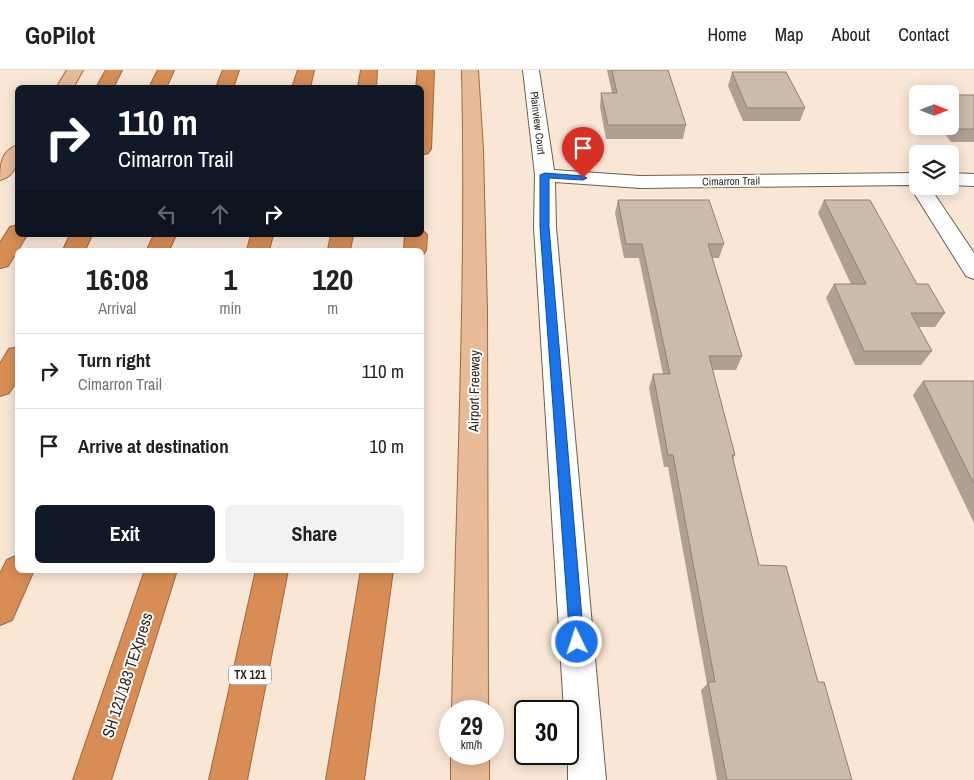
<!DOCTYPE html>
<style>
body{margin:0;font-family:"Archivo Narrow",sans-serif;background:#f2f2f2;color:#202124;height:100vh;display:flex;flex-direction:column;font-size:19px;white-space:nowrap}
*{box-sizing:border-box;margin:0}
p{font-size:16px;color:#757577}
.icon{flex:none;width:28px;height:28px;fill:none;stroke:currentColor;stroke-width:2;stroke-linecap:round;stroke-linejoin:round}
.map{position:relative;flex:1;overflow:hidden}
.panel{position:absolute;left:15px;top:178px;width:409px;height:325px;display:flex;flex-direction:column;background:#fff;border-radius:8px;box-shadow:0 2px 12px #0003}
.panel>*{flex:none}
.banner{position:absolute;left:15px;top:15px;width:409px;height:152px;border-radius:8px;box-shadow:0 2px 12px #0003;background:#111827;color:#fff;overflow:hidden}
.needle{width:32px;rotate:90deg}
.buttons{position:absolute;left:909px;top:15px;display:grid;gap:10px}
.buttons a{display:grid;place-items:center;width:50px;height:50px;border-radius:8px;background:#fff;box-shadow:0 2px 12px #0003;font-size:25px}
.speed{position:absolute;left:439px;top:630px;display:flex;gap:10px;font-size:25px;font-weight:700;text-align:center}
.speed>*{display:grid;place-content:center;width:65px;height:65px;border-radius:50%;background:#fff;box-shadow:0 2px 12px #0003;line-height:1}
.speed small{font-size:12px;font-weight:400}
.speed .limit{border:2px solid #111;border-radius:8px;background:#fff;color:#111}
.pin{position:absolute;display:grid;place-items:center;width:42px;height:42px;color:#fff;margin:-51px -21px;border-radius:50% 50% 50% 0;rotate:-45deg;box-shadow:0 0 5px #0007}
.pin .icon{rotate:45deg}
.me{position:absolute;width:55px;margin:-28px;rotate:356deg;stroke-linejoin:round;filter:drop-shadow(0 0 4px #0008)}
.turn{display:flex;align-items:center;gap:18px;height:105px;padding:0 20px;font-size:22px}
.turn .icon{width:65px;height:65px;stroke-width:2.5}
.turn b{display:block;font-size:35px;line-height:42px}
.lanes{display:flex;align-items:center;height:48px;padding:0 20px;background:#0003;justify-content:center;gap:25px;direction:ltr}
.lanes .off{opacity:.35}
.eta{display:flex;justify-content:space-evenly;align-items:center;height:85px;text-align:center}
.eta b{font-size:30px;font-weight:700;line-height:35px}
.button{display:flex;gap:10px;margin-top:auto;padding:10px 20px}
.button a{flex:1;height:58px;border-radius:8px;background:#111827;color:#fff;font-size:20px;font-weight:700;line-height:58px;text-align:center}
.button a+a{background:#f2f2f2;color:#202124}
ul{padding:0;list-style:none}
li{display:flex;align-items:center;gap:15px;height:75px;padding:0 20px;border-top:1px solid #e0e0e0}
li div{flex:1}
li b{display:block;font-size:19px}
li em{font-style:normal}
header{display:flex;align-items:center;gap:30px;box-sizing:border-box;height:70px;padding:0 25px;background:#fff;border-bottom:1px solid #e0e0e0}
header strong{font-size:24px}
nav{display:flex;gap:28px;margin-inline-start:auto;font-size:18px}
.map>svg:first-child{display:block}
</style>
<header>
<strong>GoPilot</strong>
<nav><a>Home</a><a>Map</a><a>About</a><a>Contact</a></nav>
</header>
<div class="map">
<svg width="974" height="710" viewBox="0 0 974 710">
<rect width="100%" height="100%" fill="#f9e6d5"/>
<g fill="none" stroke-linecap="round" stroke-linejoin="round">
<g stroke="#6e5e50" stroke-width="2">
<g id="minor">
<polygon points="523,0 539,0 554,100 640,106 918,103 918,116 929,116 974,183 974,209 966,206 909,115 640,118 555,112 556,157 606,710 568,710 568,641 564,641 534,157 535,105"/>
<polygon points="950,103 974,104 974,116 950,115"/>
</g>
</g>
<g stroke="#9c6942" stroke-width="2">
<g id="major">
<polygon points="67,0 83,0 73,18 56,18"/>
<path d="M462,0H478L483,80L487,241L488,641H452C456,427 467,214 462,0Z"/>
<path d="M18,75C18,90 17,106 0,110C0,96 1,80 18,75Z"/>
<rect x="451" y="684" width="38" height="26"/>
</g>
</g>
<g stroke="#9c6942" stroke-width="2">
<g id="highway">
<polygon points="106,0 122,0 113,18 96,18"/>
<polygon points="158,0 174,0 166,18 149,18"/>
<polygon points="223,0 239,0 233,18 216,18"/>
<polygon points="298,0 314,0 310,18 292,18"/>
<polygon points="361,0 377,0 376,18 358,18"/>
<polygon points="418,0 434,0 431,79 428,83 421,85 421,18 416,18"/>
<polygon points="18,155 18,165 27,165 8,196 0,198 0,173 10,157"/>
<polygon points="421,159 427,165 426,180 423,185 421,185 421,180 404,180 405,165 421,165"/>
<polygon points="70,165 92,165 85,180 63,180"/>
<polygon points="154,165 176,165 169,180 147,180"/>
<polygon points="251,165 273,165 269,180 247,180"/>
<polygon points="331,165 353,165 350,180 328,180"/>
<polygon points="18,277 18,309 9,323 0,326 0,294 9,279"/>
<polygon points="18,485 18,500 34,500 12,550 0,555 0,504 7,490"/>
<polygon points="145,500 177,500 111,710 73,710"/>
<polygon points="256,500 288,500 247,710 209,710"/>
<polygon points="361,500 393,500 364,710 326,710"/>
</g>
</g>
<use href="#minor" fill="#fff" fill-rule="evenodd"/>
<use href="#major" fill="#e8bb98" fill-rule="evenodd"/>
<use href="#highway" fill="#d88d54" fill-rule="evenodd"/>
</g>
<g fill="#afa092">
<polygon points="607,0 668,0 686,55 683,69 606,69 600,37 601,23 612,23"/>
<polygon points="732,2 805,38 800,51 743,51 728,16"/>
<polygon points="950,25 974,25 974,72 951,72 939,56 950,56"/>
<polygon points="618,130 724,174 719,188 712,188 742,286 736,300 712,300 735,385 733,389 759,495 818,612 852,710 717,710 701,620 707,614 668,397 664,397 649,318 653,304 663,304 639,188 624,188 615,143"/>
<polygon points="824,130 917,214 945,243 935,257 919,257 932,281 921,295 855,295 826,228 834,214 851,214 818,143"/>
<polygon points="923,311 974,311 974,453 913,325"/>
</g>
<g fill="#ccbaaa" stroke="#8f8277">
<polygon points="612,0 668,0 686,55 608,55 601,23 617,23"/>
<polygon points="732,2 786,2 805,38 747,38"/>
<polygon points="950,25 974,25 974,59 959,59 950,47"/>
<polygon points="618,130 709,130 724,174 708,174 742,286 709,286 735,385 732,385 759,495 786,496 818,612 824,612 852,710 727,710 708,612 715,612 673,385 668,385 653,304 670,304 642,174 626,174"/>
<polygon points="824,130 870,130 917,214 928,214 945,243 911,243 932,281 864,281 834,214 866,214"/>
<polygon points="923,311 974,311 974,414"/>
</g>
<polygon fill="#1a73e8" stroke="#114b97" points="545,103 583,106 587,108 583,110 549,108 549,157 584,572 582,577 577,579 572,577 570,572 540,157 540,105"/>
<g text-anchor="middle" stroke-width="4" stroke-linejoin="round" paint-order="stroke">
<g font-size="11" fill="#2d2720" stroke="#fff">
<text transform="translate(538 53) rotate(83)" y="4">Plainview Court</text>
<text transform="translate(731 111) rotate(-1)" y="4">Cimarron Trail</text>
</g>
<rect fill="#fff" stroke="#6c6863" stroke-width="1" x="229" y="595.5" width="42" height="19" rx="4"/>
<g font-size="12" font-weight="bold" fill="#2d2720">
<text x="250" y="609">TX 121</text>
</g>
<g font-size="14" fill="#2d2720" stroke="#fff">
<text transform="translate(474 321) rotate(-89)" y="5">Airport Freeway</text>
</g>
<g font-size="16" fill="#2d2720" stroke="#fff">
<text transform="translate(127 605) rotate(-72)" y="6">SH 121/183 TEXpress</text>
</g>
</g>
</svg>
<div class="buttons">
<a><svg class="needle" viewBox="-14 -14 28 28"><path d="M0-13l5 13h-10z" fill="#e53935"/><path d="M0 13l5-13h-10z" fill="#757577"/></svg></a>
<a><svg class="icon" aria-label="layers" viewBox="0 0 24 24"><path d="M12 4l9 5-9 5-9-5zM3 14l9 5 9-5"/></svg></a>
</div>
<div class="speed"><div>29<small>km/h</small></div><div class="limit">30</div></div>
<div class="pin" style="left:583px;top:108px;background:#d93025"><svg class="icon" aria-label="arrive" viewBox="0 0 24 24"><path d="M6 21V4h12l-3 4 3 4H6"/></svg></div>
<svg class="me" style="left:577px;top:572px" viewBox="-20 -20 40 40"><circle r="17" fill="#1a73e8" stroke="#fff" stroke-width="3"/><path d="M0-11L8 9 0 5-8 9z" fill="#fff"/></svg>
<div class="banner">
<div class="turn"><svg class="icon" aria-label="right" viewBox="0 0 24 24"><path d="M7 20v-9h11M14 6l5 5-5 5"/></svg><div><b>110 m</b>Cimarron Trail</div></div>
<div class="lanes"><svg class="icon off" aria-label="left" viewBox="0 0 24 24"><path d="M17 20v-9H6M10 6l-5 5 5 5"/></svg><svg class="icon off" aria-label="ahead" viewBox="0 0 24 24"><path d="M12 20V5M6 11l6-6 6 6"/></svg><svg class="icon" aria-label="right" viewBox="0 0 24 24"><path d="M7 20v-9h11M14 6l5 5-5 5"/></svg></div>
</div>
<section class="panel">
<div class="eta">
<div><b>16:08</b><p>Arrival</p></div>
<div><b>1</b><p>min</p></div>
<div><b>120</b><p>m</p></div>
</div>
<ul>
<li><svg class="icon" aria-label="right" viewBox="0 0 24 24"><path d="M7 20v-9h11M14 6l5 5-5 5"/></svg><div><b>Turn right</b><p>Cimarron Trail</p></div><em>110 m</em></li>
<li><svg class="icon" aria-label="arrive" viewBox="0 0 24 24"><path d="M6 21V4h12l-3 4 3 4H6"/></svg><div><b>Arrive at destination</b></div><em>10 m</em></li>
</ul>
<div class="button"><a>Exit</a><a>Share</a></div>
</section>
</div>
